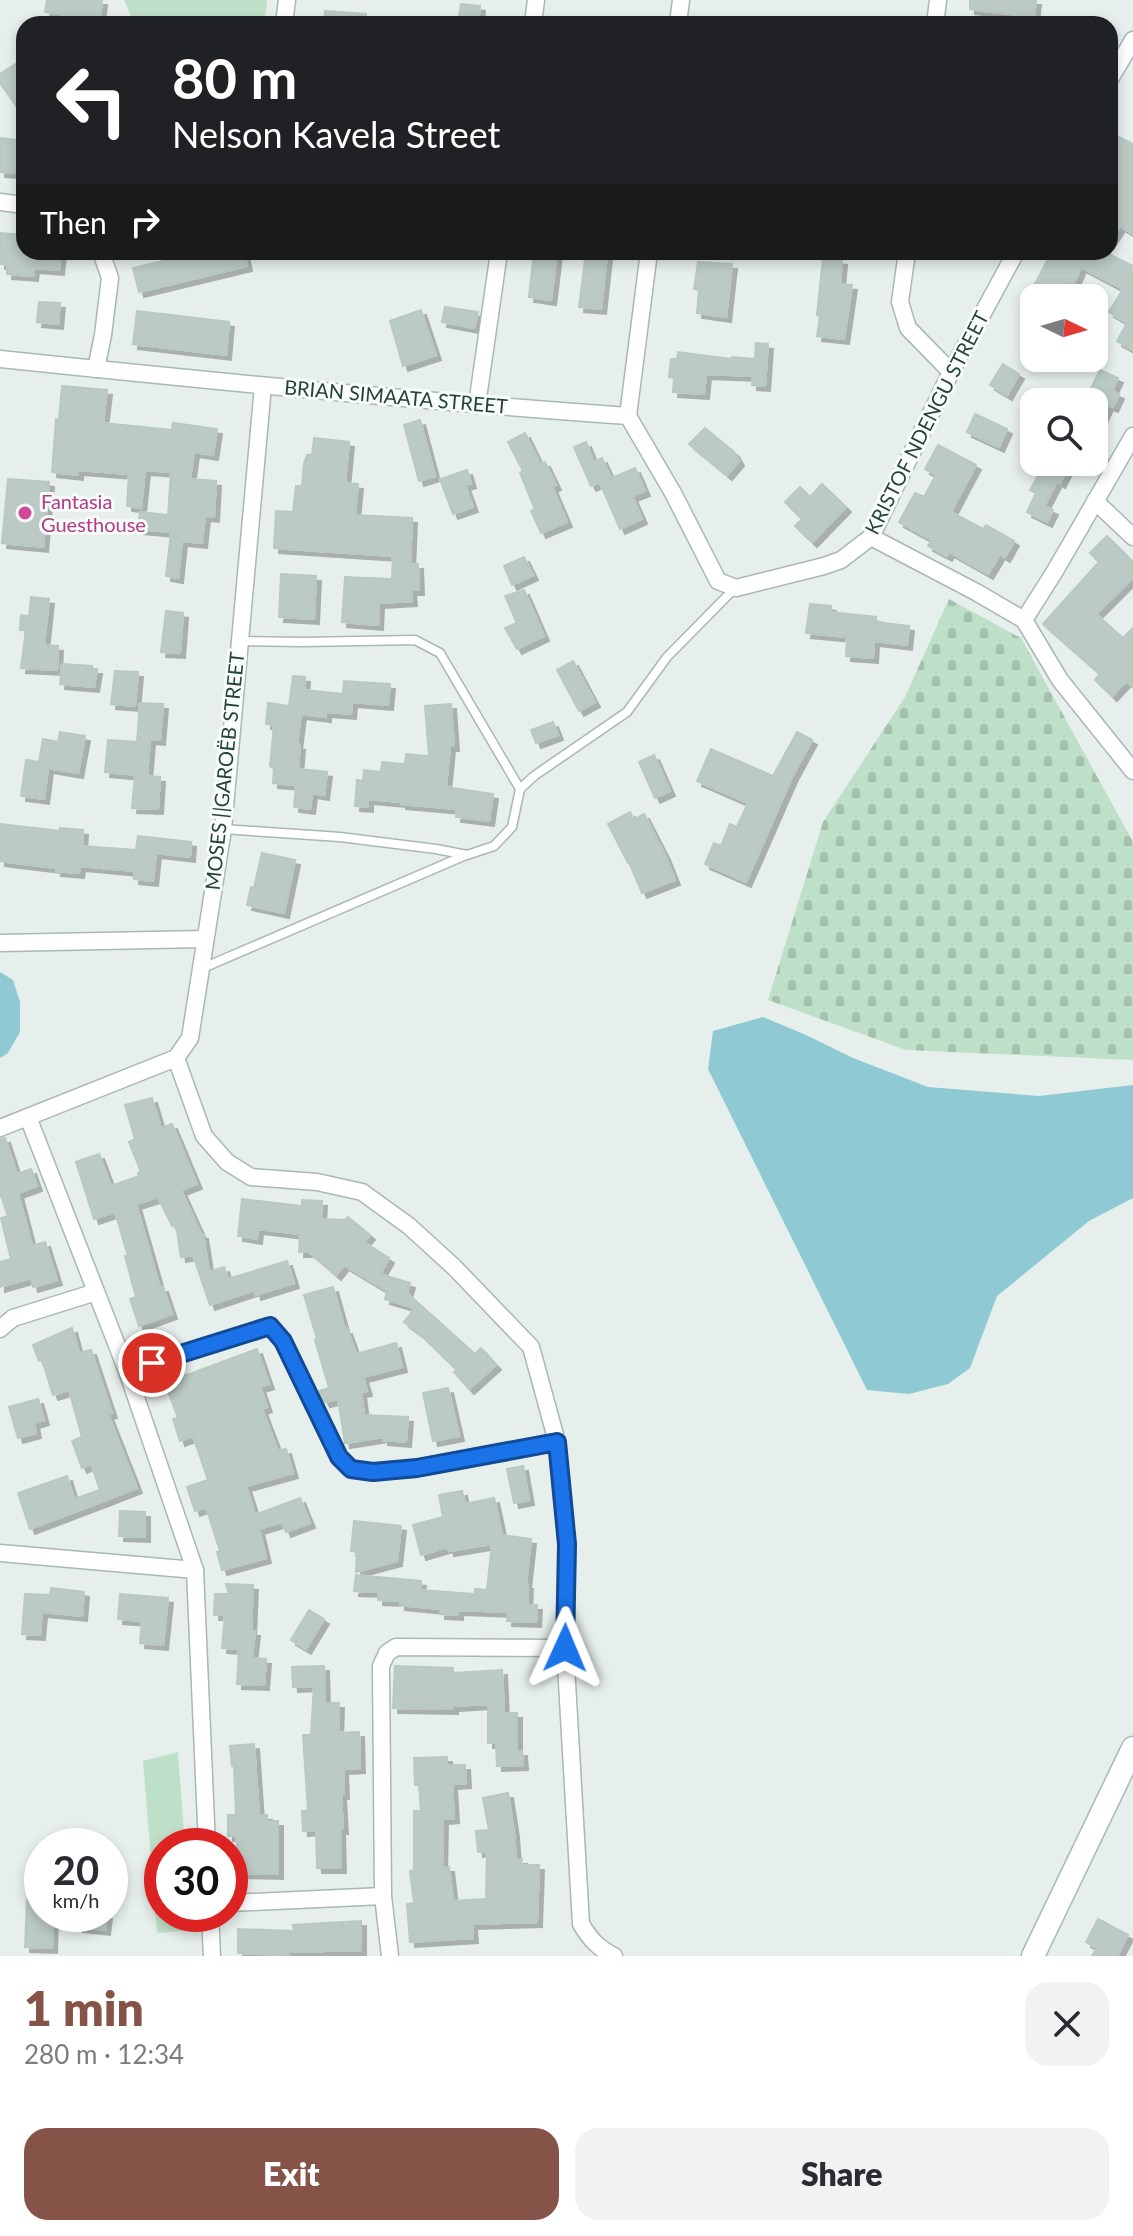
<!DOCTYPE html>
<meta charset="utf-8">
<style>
body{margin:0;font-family:Lato,sans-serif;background:#f2f2f3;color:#2b2b33;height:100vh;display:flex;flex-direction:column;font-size:30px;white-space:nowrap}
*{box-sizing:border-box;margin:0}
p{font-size:26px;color:#7c7c81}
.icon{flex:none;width:44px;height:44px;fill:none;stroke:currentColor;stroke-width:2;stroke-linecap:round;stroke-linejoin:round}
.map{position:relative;height:1956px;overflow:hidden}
.side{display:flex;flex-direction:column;background:#fff;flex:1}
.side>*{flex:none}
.top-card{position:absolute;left:16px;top:16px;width:1102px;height:244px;border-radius:24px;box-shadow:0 4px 12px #0003;background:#202124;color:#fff;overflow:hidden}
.needle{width:52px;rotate:95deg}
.tools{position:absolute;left:1020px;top:284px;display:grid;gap:16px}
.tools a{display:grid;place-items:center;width:88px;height:88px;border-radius:16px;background:#fff;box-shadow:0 4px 12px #0003;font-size:40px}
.speed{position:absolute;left:24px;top:1828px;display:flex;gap:16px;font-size:40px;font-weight:700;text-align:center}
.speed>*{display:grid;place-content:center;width:104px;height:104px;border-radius:50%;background:#fff;box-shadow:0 4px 12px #0003;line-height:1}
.speed small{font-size:20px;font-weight:400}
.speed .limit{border:12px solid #d22;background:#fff;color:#111}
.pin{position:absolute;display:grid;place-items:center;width:68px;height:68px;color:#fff;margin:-34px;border:4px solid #fff;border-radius:50%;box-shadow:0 2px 8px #0007}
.me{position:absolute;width:88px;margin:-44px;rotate:1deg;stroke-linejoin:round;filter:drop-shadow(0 0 6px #0008)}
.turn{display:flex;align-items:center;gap:28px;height:168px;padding:0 24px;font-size:36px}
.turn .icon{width:104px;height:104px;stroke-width:2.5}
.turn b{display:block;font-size:56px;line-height:68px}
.then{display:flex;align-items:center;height:76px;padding:0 24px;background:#0003;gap:16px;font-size:30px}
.round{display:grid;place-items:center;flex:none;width:84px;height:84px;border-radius:24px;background:#f2f2f3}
.headline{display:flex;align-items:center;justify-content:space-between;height:136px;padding:0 24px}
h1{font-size:48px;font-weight:800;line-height:60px;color:#855347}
.primary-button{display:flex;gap:16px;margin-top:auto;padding:16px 24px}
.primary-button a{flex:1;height:92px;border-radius:24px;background:#855347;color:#fff;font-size:32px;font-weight:800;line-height:92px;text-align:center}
.primary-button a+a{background:#f2f2f3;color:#2b2b33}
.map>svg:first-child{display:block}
</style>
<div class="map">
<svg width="1133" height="1956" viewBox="0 0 1133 1956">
<defs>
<pattern id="cemetery-stones" width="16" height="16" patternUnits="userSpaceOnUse" patternTransform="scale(2)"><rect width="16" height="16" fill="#bfe0c8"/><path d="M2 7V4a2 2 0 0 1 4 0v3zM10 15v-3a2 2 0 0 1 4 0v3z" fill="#a4c1ad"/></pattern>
<filter id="shadow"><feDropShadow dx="5" dy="5" stdDeviation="0" flood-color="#0004"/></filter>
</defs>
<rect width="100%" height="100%" fill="#e6efeb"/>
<g fill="#bfe0c8">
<polygon points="124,0 267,0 264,24 135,24"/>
<polygon points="178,1752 185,1846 162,1846 162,1914 191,1914 192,1930 157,1933 143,1761"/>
</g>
<polygon fill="url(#cemetery-stones)" points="949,599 1021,638 1133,842 1133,1060 906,1050 768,1000 823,822 905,697"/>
<g fill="#8ec9d4">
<polygon points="0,972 13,980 20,1002 20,1032 8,1053 0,1058"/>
<polygon points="763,1017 806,1035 853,1058 928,1087 1039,1096 1133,1085 1133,1198 1089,1221 997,1296 970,1368 948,1384 909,1394 867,1390 708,1069 713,1031"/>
</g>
<g fill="#bbcac4" stroke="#b8c9c2" stroke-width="2" filter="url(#shadow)">
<polygon points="47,0 102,0 99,24 72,24 73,16 45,12"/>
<polygon points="970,0 1036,0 1034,17 970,9"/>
<polygon points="461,4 480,6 478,24 458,24"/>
<polygon points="325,11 366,14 366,24 324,24"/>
<polygon points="17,63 24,72 24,117 0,83 0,74"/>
<polygon points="1119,137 1133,144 1133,234 1120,226 1110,242 1110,173 1118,157 1111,153"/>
<polygon points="0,138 24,141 24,169 15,168 14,173 0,172"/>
<polygon points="0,233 24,235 24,252 61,252 59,270 34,268 33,276 7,274 7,265 0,264"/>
<polygon points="202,252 244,252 247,266 139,292 133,268"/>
<polygon points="534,252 557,252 551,300 529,297"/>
<polygon points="586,252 607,255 601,309 579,307"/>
<polygon points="1052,252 1105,252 1133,266 1133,350 1117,341 1127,323 1109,312 1123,289 1081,267 1074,283 1071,282 1063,298 1039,298 1042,292 1033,287"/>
<polygon points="823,258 842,260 840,284 852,285 844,339 817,336 820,316 817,315"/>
<polygon points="698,262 732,264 726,317 697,313 699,290 694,289"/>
<polygon points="39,302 60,303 58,324 37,322"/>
<polygon points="445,307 478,312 474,328 442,322"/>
<polygon points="421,310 436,355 403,366 390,321"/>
<polygon points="137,311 229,322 226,355 133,344"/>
<polygon points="756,343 768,344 765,386 752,385 753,376 706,374 704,394 673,392 674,378 669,377 671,359 677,359 678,352 732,359 732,357 755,359"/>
<polygon points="1003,364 1019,374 1007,395 990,385"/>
<polygon points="1100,370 1118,378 1112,391 1119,394 1113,407 1108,405 1094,435 1094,402 1085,400"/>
<polygon points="62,386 107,390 103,423 172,430 173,423 217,429 213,455 194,452 190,479 216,481 214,517 205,516 202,543 182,541 178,578 166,576 171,532 138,529 140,512 168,515 171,472 145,470 141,508 127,506 129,474 78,470 78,475 52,472 56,419 59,420"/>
<polygon points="975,414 1007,429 999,447 967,432"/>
<polygon points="420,420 435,476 419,481 404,425"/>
<polygon points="705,428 734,452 739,461 727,475 689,444"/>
<polygon points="525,433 540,464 545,462 556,485 552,487 567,522 541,533 531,511 535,509 520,473 523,471 508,442"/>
<polygon points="314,438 349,442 345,483 358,484 355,515 412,518 410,565 418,564 419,590 411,590 412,601 379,603 378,625 342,622 345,577 392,579 393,556 274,548 276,511 293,512 296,486 302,486 304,463 307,455 312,455"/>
<polygon points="586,442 594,462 602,458 611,478 591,486 574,447"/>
<polygon points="938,445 976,465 951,512 983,529 986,525 1014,541 1005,557 1000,554 988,574 949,552 947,556 928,546 932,540 899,522 915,493 924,497 936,475 925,469"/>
<polygon points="1021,462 1071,462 1060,483 1057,481 1044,506 1053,510 1047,522 1027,512 1036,493 1030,490 1040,472"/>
<polygon points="635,468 645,491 632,496 642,519 620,529 600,483"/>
<polygon points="467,470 471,483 465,485 473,507 453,514 440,479"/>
<polygon points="8,479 49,482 43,547 2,543"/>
<polygon points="822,484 846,507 812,542 795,526 802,519 785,502 800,487 810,497"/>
<polygon points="1107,536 1133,562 1133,577 1096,614 1123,638 1133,628 1133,687 1126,681 1112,696 1095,680 1100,674 1043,624 1099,562 1090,553"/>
<polygon points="524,557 533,575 512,585 504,566"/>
<polygon points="281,574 316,576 314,619 279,617"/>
<polygon points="524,590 544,636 517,649 505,628 517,623 505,596"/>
<polygon points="31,597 49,599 44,645 58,646 57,670 21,668 26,630 20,630 21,615 29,616"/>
<polygon points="810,604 831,606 830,612 876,617 876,622 909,626 907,645 874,641 873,658 846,656 847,637 806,633"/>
<polygon points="166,611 183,613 180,653 161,652"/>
<polygon points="573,661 595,702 579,711 557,670"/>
<polygon points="62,664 92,666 92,669 97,669 94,687 60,684"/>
<polygon points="115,671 138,672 135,706 111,704"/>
<polygon points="293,676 305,677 304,690 343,694 344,681 390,684 388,705 352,702 351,714 326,712 326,717 301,714 297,744 300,745 298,769 327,772 324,795 312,793 310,809 294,807 296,785 273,783 274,769 270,766 274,725 266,724 268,703 289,706"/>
<polygon points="140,703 163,704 160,740 150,739 147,776 160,777 158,809 132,808 135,775 138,775 105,772 108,740 137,742"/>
<polygon points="451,704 454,746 450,746 446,787 493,794 489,821 456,817 457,809 401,804 401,802 368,799 368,807 355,806 357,780 363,781 364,770 381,772 382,762 405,764 406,754 429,756 425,706"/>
<polygon points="553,722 558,735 536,743 531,730"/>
<polygon points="60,732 85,736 78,773 48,768 44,799 21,796 26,760 39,762 43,739 58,742"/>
<polygon points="797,732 812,740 792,777 746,882 705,864 714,843 721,846 730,824 737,827 748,803 697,781 711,749 773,776"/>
<polygon points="654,755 670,791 655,798 639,762"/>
<polygon points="630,812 634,820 644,814 665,855 675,880 642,893 629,862 628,863 608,824"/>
<polygon points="0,824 60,831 60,828 83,830 82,846 136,850 138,836 191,842 190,857 156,853 153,881 134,879 134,871 80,866 79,873 56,871 56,868 0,861"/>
<polygon points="262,853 295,860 284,913 247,905 251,887 254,888"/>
<polygon points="152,1098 161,1128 172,1124 197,1184 181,1190 201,1234 203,1234 209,1272 224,1267 228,1279 287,1261 294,1283 256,1295 255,1290 210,1305 193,1255 181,1257 176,1224 172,1226 158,1197 136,1204 160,1288 163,1287 172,1314 139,1326 130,1299 136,1297 125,1256 128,1256 115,1212 94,1219 76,1162 99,1154 111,1186 139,1176 138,1173 141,1172 129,1142 135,1139 125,1105"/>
<polygon points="5,1138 17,1174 31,1169 37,1186 18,1193 32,1246 45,1242 57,1280 33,1287 31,1278 0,1287 0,1262 11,1259 1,1218 8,1216 0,1193 0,1139"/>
<polygon points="242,1199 302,1206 302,1200 322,1201 321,1219 345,1220 348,1217 370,1235 364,1242 389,1258 380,1274 410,1283 407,1293 475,1354 481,1348 496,1365 469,1389 454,1372 457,1370 420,1334 404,1322 415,1308 385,1299 387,1291 344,1265 336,1275 309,1252 299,1252 300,1234 258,1229 257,1239 238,1236"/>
<polygon points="333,1287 345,1330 347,1329 356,1354 396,1343 402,1367 363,1377 367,1391 361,1392 364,1415 408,1417 406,1442 383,1440 383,1437 345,1443 338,1399 325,1402 319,1391 329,1388 315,1340 317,1339 304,1295"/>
<polygon points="72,1328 79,1353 91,1350 112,1413 108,1414 137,1488 104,1501 103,1497 104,1501 30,1529 18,1493 67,1476 74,1499 100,1490 91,1464 82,1468 72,1441 82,1437 69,1390 53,1395 42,1360 39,1361 33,1345"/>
<polygon points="257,1349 269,1384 260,1387 267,1407 262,1409 278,1451 286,1449 293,1473 246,1486 255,1515 300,1498 310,1523 286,1532 282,1522 259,1529 266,1558 222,1570 217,1552 220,1551 206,1507 195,1511 187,1487 208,1480 193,1436 180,1441 173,1419 178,1418 165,1383"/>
<polygon points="448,1388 459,1436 433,1441 423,1393"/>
<polygon points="38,1399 44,1420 34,1423 36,1433 18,1438 9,1407"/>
<polygon points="523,1466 529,1500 514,1503 507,1469"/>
<polygon points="462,1491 465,1504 494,1498 502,1535 531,1539 526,1584 528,1584 527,1605 537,1605 536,1622 507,1621 508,1612 458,1610 458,1615 440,1614 440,1609 400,1605 400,1601 378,1600 378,1592 354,1591 356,1575 421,1581 420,1590 475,1594 475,1589 487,1590 492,1544 449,1551 448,1547 421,1555 413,1525 443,1517 439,1495"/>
<polygon points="120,1511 145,1512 145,1537 119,1536"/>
<polygon points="354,1521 401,1526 397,1561 356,1572 357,1552 351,1551"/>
<polygon points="226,1584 253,1585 251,1631 255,1631 252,1658 266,1659 264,1685 237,1684 239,1649 222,1648 225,1615 214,1615 215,1594 229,1594"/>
<polygon points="51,1588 84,1592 82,1616 42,1612 40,1635 22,1634 25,1594 50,1595"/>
<polygon points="120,1594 168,1598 163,1645 140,1643 142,1621 118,1619"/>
<polygon points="309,1610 324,1619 306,1649 291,1640"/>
<polygon points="324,1666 325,1703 339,1703 338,1733 359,1732 360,1768 343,1769 344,1794 341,1794 343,1829 340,1829 341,1868 317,1868 316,1830 303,1831 302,1811 308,1811 303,1735 311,1735 314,1686 293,1687 292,1667"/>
<polygon points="395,1666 453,1668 453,1673 502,1670 504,1713 517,1713 517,1751 522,1751 523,1765 497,1766 496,1743 488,1743 488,1704 453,1706 453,1709 393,1708"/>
<polygon points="254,1744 259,1815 267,1815 267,1821 278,1821 278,1874 236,1873 237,1836 228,1836 228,1815 236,1815 234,1766 232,1766 230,1746"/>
<polygon points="447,1757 447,1765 465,1765 466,1783 452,1784 454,1818 443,1819 442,1867 449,1867 453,1901 486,1899 487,1851 478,1852 476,1831 489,1830 483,1798 508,1793 514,1832 516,1859 522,1859 521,1865 539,1865 537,1922 472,1924 473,1938 410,1942 407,1904 414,1903 410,1871 414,1870 414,1811 421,1811 419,1785 415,1785 414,1758"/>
<polygon points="27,1900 42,1901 42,1914 53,1914 52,1948 25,1947"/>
<polygon points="80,1914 107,1914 105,1930 78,1927"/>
<polygon points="1098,1919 1128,1935 1117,1956 1092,1956 1097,1948 1086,1942"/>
<polygon points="361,1921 361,1950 289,1952 289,1955 238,1953 238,1929 294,1931 293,1925"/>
</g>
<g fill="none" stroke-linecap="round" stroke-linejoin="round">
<g stroke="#a8b8b2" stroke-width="11">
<g id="lane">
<polyline points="240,641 302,642 415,640 440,653 520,789"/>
<polyline points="223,829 340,837 436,849 467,855 494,846 512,827 520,789 534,776 627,712 667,657 735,588"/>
<polyline points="203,968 466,855"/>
</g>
</g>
<g stroke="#a8b8b2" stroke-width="19">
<g id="street">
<polyline points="284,24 287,0"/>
<polyline points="533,24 536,0"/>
<polyline points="678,24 681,0"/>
<polyline points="935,24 938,0"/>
<polyline points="1110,79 1133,40"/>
<polyline points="0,202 24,205"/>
<polyline points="907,252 900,302 908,328 951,372"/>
<path d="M0,359C209,381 418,401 628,416L649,252"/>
<polyline points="96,369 103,335 110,278 101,252"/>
<polyline points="477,405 499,252"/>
<polyline points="628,416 673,493 718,581 736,588 824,566 841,560 871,537 951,372 1016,252"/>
<polyline points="1095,501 1133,537"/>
<polyline points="871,537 976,592 1024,620 1060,680 1133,771"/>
<polyline points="1024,620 1055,571 1133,436"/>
<polyline points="0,943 204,939"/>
<path d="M176,1058L204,1136L227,1162L251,1177L317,1182L362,1192L409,1226L454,1267L531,1347L557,1442L567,1544L565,1648L581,1924C590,1939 598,1948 614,1956"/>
<polyline points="28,1117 127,1371 195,1570 207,1846"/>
<polyline points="0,1128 176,1058 190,1038 223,829 263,386"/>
<polyline points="0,1329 13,1318 96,1292"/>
<polyline points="127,1371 270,1326 283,1341 339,1457 351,1469 373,1472 417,1468 557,1442"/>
<polyline points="0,1553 195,1570"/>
<polyline points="230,1903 383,1896"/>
<polyline points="210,1914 212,1956"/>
<polyline points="390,1956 383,1896 381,1666 387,1653 396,1647 565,1648"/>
</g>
</g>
<g stroke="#a4bbb3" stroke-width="25">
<polyline id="secondary" points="1033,1956 1133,1748"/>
</g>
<use href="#lane" stroke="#fff" stroke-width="8"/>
<use href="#street" stroke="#fff" stroke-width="16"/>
<use href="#secondary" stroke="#fff" stroke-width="22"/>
</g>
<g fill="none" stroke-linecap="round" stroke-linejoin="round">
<g stroke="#114b97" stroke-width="20">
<polyline id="route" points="152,1363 270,1326 283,1341 339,1457 351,1469 373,1472 417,1468 557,1442 567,1544 565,1648"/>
</g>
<use href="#route" stroke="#1a73e8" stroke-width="14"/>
</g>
<circle fill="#d1479c" stroke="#f7fbf9" stroke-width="3" cx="25" cy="513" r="8"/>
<g text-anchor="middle" stroke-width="6" stroke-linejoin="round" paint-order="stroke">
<g font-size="20" fill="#24423a" stroke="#f7fbf9">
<text transform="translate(396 397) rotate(5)" y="7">BRIAN SIMAATA STREET</text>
<text transform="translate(927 423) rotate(-63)" y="7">KRISTOF NDENGU STREET</text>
<text transform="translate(225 771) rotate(-84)" y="7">MOSES ǁGAROËB STREET</text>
</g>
<g font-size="20" fill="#b23c85" stroke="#f7fbf9" text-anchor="start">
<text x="41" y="509">Fantasia<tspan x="41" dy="23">Guesthouse</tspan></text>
</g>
</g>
</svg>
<div class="tools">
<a><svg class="needle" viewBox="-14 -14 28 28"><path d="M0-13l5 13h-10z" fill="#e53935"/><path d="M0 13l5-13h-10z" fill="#7c7c81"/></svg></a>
<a><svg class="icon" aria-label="search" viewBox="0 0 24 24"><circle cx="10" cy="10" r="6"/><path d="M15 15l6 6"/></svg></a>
</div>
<div class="speed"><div>20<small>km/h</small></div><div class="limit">30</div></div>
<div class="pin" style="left:152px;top:1363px;background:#d93025"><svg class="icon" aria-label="arrive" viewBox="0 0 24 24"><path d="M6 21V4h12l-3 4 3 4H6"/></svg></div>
<svg class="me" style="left:565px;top:1648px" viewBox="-20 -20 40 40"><path d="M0-17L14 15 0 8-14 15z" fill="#1a73e8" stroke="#fff" stroke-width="4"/></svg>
<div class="top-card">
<div class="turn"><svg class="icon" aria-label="left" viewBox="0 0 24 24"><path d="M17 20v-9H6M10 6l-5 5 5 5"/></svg><div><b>80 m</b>Nelson Kavela Street</div></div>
<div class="then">Then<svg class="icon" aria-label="right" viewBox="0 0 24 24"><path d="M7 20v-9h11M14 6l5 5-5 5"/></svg></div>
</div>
</div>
<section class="side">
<div class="headline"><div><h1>1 min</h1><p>280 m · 12:34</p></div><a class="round"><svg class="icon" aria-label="close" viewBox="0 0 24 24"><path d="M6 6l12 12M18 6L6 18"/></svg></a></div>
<div class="primary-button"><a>Exit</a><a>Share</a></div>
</section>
